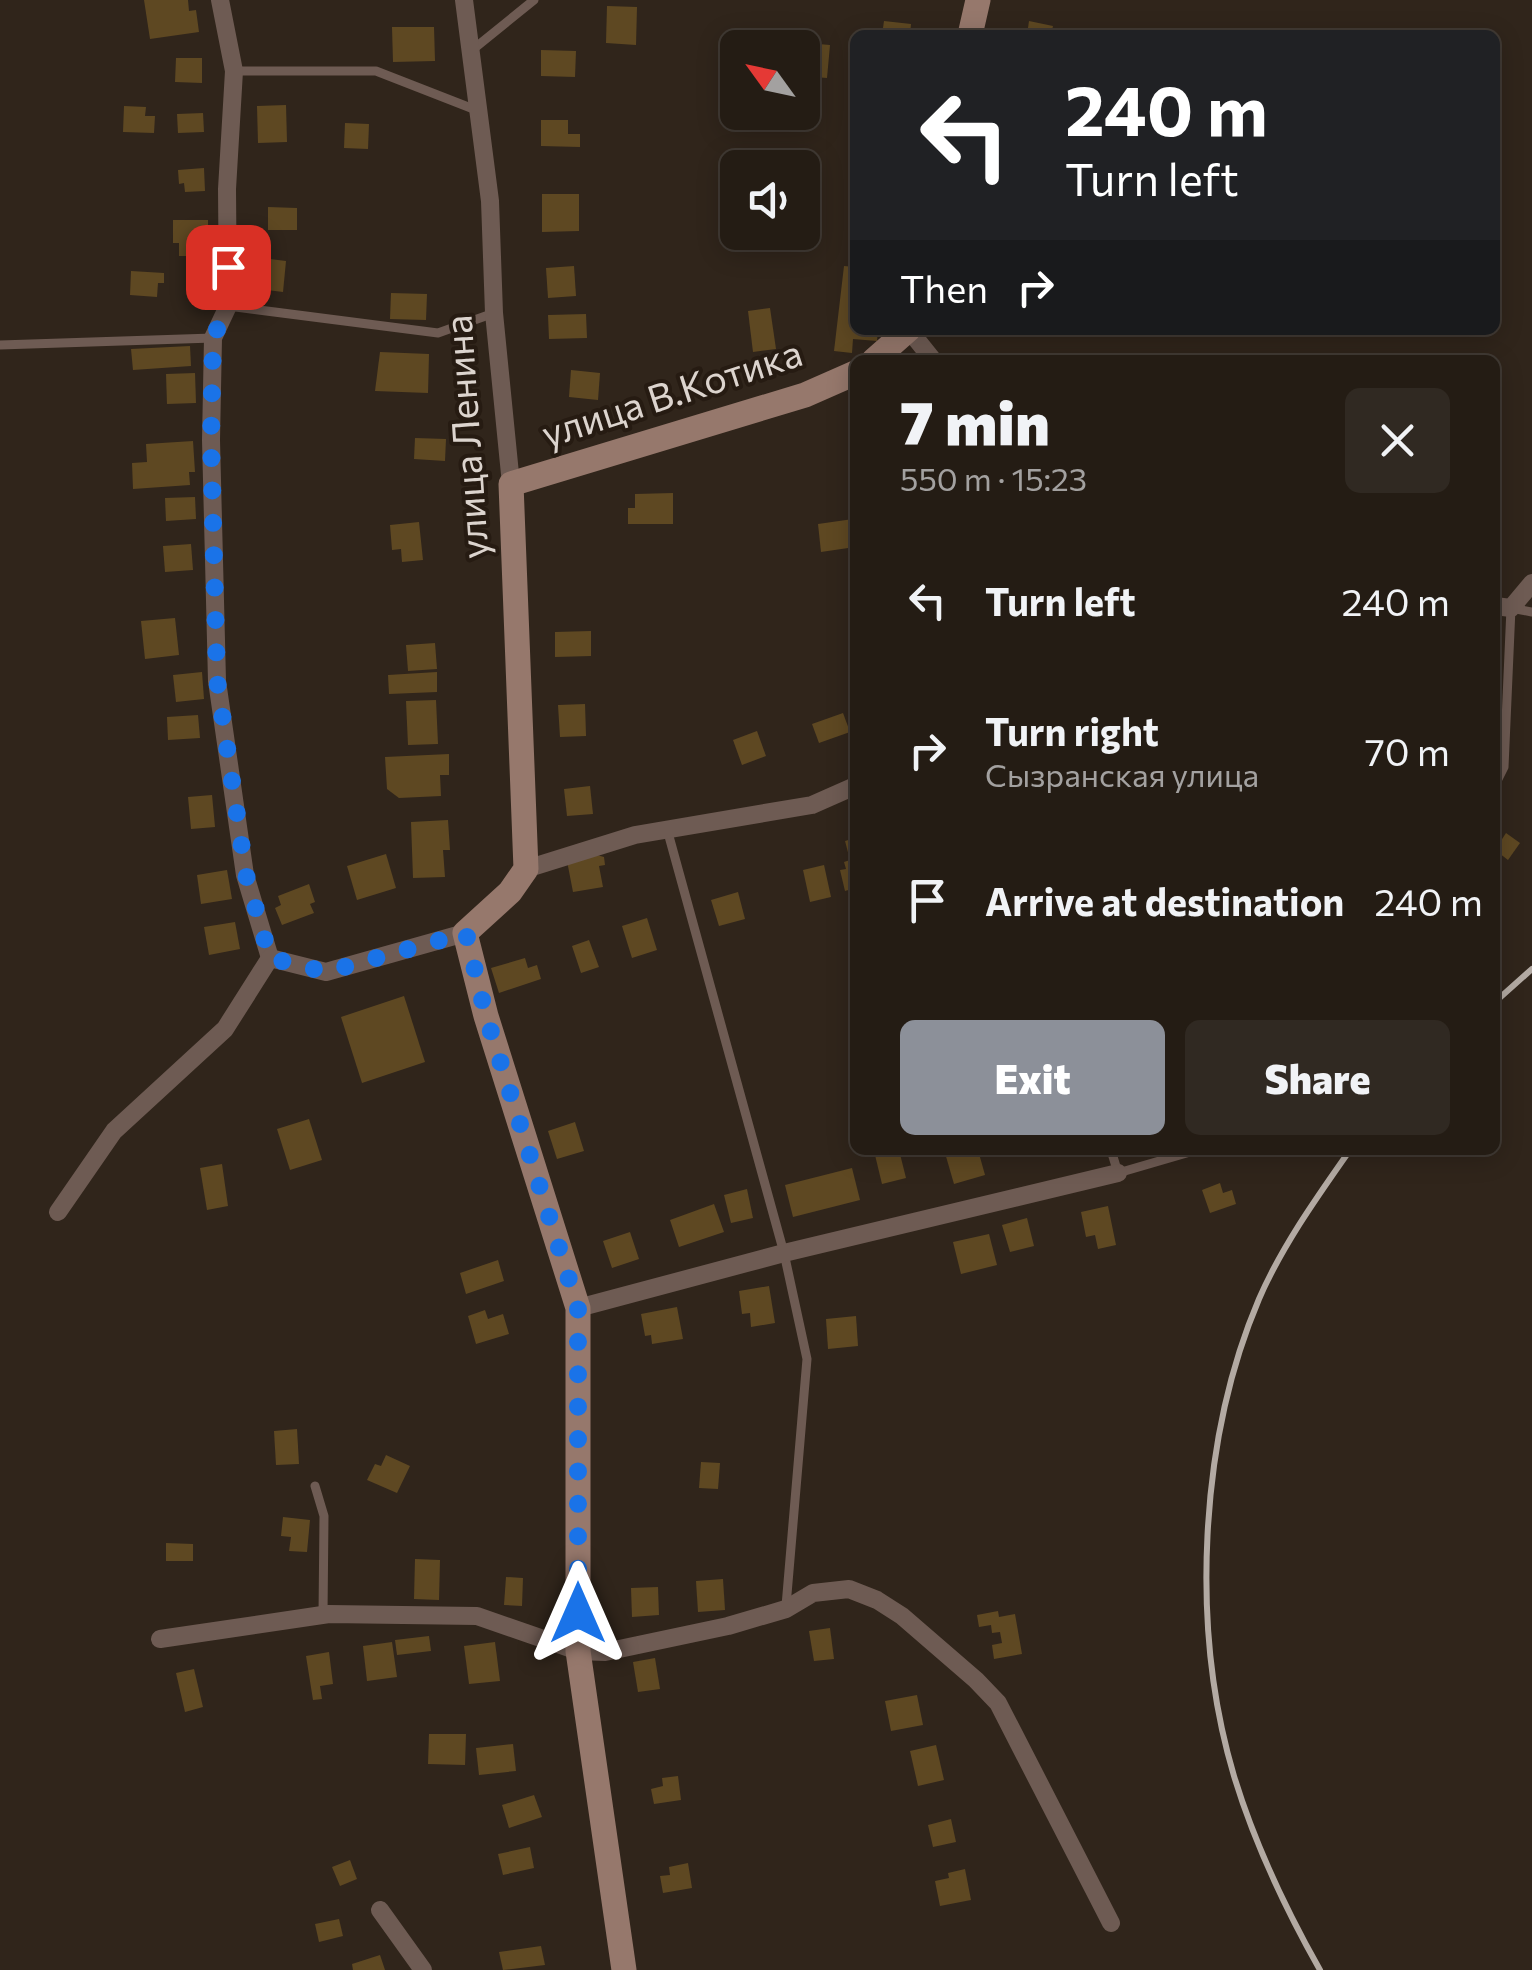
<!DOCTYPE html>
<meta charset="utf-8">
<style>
body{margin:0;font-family:Commissioner,sans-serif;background:#302922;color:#f1f3f6;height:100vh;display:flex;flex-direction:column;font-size:38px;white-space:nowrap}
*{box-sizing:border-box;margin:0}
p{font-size:32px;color:#a3a1a0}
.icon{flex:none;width:55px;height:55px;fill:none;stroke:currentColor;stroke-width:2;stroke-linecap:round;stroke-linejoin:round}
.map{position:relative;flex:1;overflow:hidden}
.drawer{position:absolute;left:850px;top:355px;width:650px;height:800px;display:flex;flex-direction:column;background:#241c14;border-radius:15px;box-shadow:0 5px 25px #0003,0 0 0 2px #413a34}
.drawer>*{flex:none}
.hud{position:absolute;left:850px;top:30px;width:650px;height:305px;border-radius:15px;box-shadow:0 5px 25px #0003,0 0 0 2px #413a34;background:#202124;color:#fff;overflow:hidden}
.needle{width:65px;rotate:303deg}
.controls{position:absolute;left:720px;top:30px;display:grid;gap:20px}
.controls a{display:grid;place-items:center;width:100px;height:100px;border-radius:15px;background:#241c14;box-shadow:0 5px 25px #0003,0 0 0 2px #413a34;font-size:50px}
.pin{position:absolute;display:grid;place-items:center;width:85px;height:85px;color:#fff;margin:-42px;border-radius:20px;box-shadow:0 5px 15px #0006}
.me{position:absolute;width:110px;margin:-55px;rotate:0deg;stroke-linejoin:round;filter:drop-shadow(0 0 8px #0008)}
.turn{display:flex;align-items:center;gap:35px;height:210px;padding:0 50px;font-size:45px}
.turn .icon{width:130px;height:130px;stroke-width:2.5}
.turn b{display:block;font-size:70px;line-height:85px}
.then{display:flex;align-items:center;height:95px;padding:0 50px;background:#0003;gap:20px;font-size:38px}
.round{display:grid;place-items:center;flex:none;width:105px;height:105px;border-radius:15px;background:#302922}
.headline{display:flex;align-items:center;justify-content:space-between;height:170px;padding:0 50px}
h1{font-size:60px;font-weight:800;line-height:75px}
.primary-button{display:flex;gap:20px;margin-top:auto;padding:20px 50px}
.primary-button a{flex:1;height:115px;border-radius:15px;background:#8c9099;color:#fff;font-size:40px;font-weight:800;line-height:115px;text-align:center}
.primary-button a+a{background:#302922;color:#f1f3f6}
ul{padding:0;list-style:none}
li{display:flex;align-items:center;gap:30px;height:150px;padding:0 50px}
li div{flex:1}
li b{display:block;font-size:38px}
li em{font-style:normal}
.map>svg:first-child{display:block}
</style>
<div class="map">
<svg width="1532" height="1970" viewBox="0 0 1532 1970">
<rect width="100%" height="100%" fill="#30251b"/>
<g fill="#5e4822">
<polygon points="144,0 188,0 189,11 196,10 199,32 150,39"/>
<polygon points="607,6 637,7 636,45 606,43"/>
<polygon points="884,21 911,24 910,35 882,35"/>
<polygon points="1029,21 1053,26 1051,35 1027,35"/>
<polygon points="392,27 434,27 435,61 393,62"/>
<polygon points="795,42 830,45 827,78 802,76 802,48 795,48"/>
<polygon points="541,50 576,51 575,77 541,76"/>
<polygon points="176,58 202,58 202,83 175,82"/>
<polygon points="286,105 287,142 258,143 257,106"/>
<polygon points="124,106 146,107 145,116 155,116 154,133 123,132"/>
<polygon points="203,113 204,132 178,133 177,114"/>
<polygon points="541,120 568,120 568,134 580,134 580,147 541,146"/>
<polygon points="345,123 369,124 368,149 344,148"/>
<polygon points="204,168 205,191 185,192 184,183 179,184 178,170"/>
<polygon points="542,194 579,194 579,231 542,232"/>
<polygon points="268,207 297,208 297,230 268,230"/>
<polygon points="173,220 208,220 208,256 179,256 179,243 173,243"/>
<polygon points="262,258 286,261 283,292 259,289"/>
<polygon points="574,266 576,296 548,298 546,268"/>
<polygon points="844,266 855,267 855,330 878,330 877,341 853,339 852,353 834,351"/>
<polygon points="131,271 164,273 164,283 158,283 157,297 130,295"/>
<polygon points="391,293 427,294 426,320 390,319"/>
<polygon points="770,308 776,349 753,352 748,311"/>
<polygon points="586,314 587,338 549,339 548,315"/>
<polygon points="190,346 191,366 133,370 131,349"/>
<polygon points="380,352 429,354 428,393 375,391"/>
<polygon points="571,370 600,373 598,400 569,397"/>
<polygon points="195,373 196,403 167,404 166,374"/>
<polygon points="415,438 446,439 445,461 414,459"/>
<polygon points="193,441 195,472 189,472 190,485 133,489 132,463 147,462 146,444"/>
<polygon points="673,493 673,524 628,524 628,508 635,508 635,494"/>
<polygon points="195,497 196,519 166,521 165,498"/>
<polygon points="853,519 855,547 821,552 818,524"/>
<polygon points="419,522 423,560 402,562 401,549 392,550 390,525"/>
<polygon points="191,544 193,570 165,572 163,546"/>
<polygon points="175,618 179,655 145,659 141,621"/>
<polygon points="591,631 591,656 555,657 555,632"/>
<polygon points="435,643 437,669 408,671 406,645"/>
<polygon points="202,672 204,699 176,702 173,675"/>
<polygon points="437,672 437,692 389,694 388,675"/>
<polygon points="436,700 438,744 408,745 406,701"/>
<polygon points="585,704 586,736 560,737 558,705"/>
<polygon points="843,713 850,732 819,743 812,724"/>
<polygon points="198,715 200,738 168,740 167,717"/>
<polygon points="757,731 766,756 742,765 733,740"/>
<polygon points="449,754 449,775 440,775 441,796 399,798 387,789 385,757"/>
<polygon points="590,786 593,814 567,816 564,789"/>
<polygon points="212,795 215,827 191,829 188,797"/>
<polygon points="448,820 450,850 443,850 445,877 413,878 411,822"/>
<polygon points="1506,833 1520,843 1508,860 1495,850"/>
<polygon points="855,838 855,888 845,891 840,870 846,869 844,862 850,860 845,841"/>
<polygon points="386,854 396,888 357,900 347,866"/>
<polygon points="597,855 604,857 605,865 599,866 603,887 573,892 567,861"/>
<polygon points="824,865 831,897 810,902 803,870"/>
<polygon points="227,870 232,899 201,904 197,875"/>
<polygon points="309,884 315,902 310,904 314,913 282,925 275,908 281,905 278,896"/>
<polygon points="738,892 745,919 719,926 711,900"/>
<polygon points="647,918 657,950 632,958 622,926"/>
<polygon points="235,922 240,949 209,955 204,927"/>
<polygon points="589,940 599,967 581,973 572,946"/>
<polygon points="525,958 528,968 537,965 541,979 499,993 491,968"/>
<polygon points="404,996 425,1062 362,1083 341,1017"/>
<polygon points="309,1119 322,1160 290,1170 277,1129"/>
<polygon points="575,1122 584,1151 557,1159 548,1131"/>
<polygon points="899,1150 906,1178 882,1184 875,1155"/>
<polygon points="955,1150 978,1150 985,1175 954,1184 945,1153"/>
<polygon points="222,1164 228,1206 207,1210 200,1168"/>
<polygon points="852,1168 860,1200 793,1217 785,1185"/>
<polygon points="1220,1183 1223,1193 1232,1190 1236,1204 1210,1213 1202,1190"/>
<polygon points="747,1189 753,1218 731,1223 724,1195"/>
<polygon points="714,1204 724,1232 679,1247 670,1220"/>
<polygon points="1108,1206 1116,1245 1098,1249 1095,1235 1086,1237 1081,1212"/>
<polygon points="1027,1218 1034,1246 1010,1252 1002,1225"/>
<polygon points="630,1232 639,1259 612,1268 603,1241"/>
<polygon points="989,1234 997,1265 961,1274 953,1242"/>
<polygon points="498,1260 504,1281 466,1294 460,1273"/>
<polygon points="769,1286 775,1323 751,1327 750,1313 742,1314 739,1291"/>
<polygon points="677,1307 683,1339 652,1344 651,1335 645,1336 641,1314"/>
<polygon points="485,1310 488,1319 503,1314 509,1334 476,1344 468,1316"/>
<polygon points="856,1316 858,1346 828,1349 826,1319"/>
<polygon points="297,1429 299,1464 276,1465 274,1431"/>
<polygon points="386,1455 410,1466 397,1493 367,1480 375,1464 381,1466"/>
<polygon points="701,1462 720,1463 718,1489 699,1488"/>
<polygon points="283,1517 310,1520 307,1552 289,1551 291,1537 281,1536"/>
<polygon points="166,1543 193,1544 193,1561 166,1561"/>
<polygon points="415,1559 440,1560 439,1600 414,1599"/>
<polygon points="506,1577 523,1578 522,1606 504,1605"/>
<polygon points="723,1579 725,1610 698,1612 696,1581"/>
<polygon points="658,1587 659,1615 632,1617 631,1588"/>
<polygon points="998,1611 999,1617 1015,1614 1022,1654 994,1659 992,1645 1002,1643 1000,1632 992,1633 991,1625 979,1627 977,1615"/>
<polygon points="830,1628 834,1659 814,1661 809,1631"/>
<polygon points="429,1636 431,1651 397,1655 395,1640"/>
<polygon points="392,1642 397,1677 367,1681 363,1646"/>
<polygon points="495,1642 500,1681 469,1684 464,1646"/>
<polygon points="329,1652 333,1684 320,1686 322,1699 313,1700 306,1656"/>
<polygon points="655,1658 660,1689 638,1692 633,1662"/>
<polygon points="194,1669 203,1707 185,1712 176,1673"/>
<polygon points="917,1695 923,1725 891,1731 885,1701"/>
<polygon points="429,1734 466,1734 465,1765 428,1764"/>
<polygon points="513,1744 516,1771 479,1775 476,1748"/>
<polygon points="936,1745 944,1780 918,1786 910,1751"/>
<polygon points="678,1776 681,1800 654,1804 651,1789 663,1786 662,1778"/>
<polygon points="534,1795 542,1817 509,1828 502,1805"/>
<polygon points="951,1819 956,1842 933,1847 928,1825"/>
<polygon points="530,1847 534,1868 503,1875 498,1854"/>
<polygon points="350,1860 357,1879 340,1886 332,1867"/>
<polygon points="688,1863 692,1888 663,1893 660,1876 670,1875 669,1867"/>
<polygon points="965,1869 971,1900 940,1906 935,1881 949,1878 948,1873"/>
<polygon points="339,1919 343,1936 319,1942 315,1924"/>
<polygon points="541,1946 545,1965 503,1970 499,1952"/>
<polygon points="380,1955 385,1970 353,1970 352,1964"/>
</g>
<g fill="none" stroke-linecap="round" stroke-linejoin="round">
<g stroke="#6e5b53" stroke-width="9">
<polyline points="471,51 534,0"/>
<polyline points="234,71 376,71 476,110"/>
<polyline points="228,306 438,333 494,313"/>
<polyline points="0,345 213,338"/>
<polyline points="1495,785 1504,767 1511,608 1532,612"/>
<polyline points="667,829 784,1253 807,1359 786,1606"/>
<polyline points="1111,1150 1118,1173 1197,1150"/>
<polyline points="315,1486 324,1516 323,1615"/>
</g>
<g stroke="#6e5b53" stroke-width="18">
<polyline points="220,0 234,71 227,189 228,306 213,338 211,440 217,681 245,875 270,958"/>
<polyline points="464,0 490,201 494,313 511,484"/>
<polyline points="909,330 933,360"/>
<polyline points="1495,606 1511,608 1532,583"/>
<polyline points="526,869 635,835 812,805 855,786"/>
<polyline points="58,1212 114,1131 225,1029 270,958 326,972 465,933"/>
<polyline points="578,1308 784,1253 1118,1173"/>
<polyline points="160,1639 329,1614 477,1616 578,1651 605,1652 728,1626 786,1609 813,1593 849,1589 877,1600 902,1616 976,1680 998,1703 1111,1923"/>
<polyline points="380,1910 423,1970"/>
</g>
<g stroke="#96786c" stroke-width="25">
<polyline points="970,35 978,0"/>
<polyline points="874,360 908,330"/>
<polyline points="624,1970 578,1651 578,1308 486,1016 465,933 510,892 526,869 511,484 805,395 855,373"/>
</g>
<g stroke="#b3aaa3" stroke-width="6">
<polyline points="1495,1002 1532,969"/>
<path d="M1320,1970C1285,1908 1255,1845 1234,1776C1190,1629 1199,1440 1259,1299C1282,1246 1317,1197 1350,1150"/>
</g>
</g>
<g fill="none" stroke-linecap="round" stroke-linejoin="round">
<polyline stroke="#1a73e8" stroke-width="18" stroke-dasharray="0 32.4" points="228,267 228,306 213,338 211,440 217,680 246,875 270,958 326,972 466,933 486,1016 578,1308 578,1613"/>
</g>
<g text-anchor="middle" stroke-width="8" stroke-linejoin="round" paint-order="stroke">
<g font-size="38" fill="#dcd4ce" stroke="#261b12">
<text transform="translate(672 394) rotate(-18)" y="13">улица В.Котика</text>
<text transform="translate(467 437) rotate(-94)" y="13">улица Ленина</text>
</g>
</g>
</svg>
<div class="controls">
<a><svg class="needle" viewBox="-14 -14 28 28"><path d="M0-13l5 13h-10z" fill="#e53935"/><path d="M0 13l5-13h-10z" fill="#a3a1a0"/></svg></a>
<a><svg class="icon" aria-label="sound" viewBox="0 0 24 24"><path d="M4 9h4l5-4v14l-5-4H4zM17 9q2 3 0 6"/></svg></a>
</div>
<div class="pin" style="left:228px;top:267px;background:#d93025"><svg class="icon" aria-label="arrive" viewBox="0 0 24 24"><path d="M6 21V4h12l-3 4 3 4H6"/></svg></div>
<svg class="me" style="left:578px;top:1613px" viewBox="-20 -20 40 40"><path d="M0-17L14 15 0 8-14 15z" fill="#1a73e8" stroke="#fff" stroke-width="4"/></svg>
<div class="hud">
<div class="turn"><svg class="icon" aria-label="left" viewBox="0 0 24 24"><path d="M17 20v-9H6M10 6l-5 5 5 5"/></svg><div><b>240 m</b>Turn left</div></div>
<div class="then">Then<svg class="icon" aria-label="right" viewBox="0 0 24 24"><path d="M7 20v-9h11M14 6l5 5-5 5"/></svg></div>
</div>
<section class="drawer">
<div class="headline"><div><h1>7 min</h1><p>550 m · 15:23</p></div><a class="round"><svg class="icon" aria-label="close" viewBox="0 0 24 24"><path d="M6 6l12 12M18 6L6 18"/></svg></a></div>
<ul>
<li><svg class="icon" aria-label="left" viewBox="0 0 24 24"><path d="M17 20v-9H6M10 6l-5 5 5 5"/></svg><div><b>Turn left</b></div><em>240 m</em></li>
<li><svg class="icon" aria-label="right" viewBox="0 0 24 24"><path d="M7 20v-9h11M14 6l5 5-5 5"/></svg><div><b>Turn right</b><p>Сызранская улица</p></div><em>70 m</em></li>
<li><svg class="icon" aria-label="arrive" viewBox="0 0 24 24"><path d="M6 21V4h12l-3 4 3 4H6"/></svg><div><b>Arrive at destination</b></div><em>240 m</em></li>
</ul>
<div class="primary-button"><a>Exit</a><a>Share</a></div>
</section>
</div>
